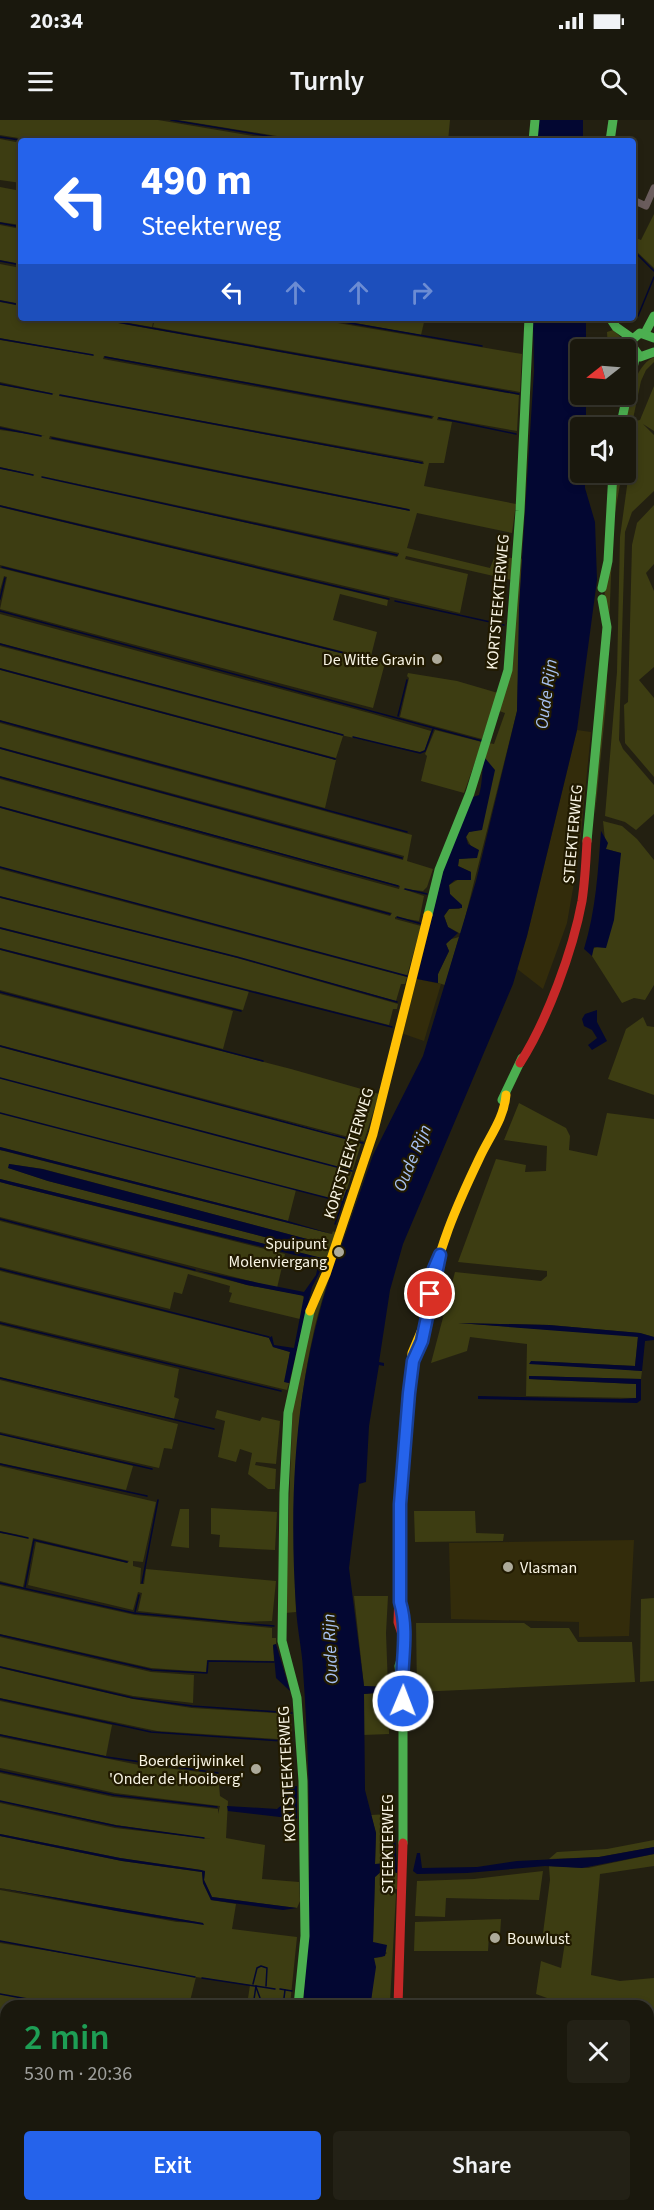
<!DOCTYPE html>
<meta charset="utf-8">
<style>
body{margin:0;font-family:"Source Sans 3",sans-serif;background:#232116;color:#f1f3f6;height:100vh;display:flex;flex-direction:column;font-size:22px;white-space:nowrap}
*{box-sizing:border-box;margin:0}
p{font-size:20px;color:#9fa09d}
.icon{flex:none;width:33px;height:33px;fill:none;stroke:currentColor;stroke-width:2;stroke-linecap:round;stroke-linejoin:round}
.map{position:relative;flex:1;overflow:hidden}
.drawer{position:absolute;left:0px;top:1880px;width:654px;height:212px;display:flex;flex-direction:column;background:#1a180d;border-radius:18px 18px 0 0;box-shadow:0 3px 9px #0003,0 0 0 2px #38372e}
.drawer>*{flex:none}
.top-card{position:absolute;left:18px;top:18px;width:618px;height:183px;border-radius:6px;box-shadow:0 3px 9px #0003,0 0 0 2px #38372e;background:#2563eb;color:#fff;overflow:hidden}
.needle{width:39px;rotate:253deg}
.tools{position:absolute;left:570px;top:219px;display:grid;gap:12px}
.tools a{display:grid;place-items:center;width:66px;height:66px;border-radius:6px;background:#1a180d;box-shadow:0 3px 9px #0003,0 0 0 2px #38372e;font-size:30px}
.pin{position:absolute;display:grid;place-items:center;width:51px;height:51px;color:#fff;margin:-26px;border:3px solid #fff;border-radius:50%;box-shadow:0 2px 6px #0007}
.me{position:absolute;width:66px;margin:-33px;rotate:1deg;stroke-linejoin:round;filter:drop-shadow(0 0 4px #0008)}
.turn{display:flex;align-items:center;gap:21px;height:126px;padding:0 24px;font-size:27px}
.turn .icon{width:78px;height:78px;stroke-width:2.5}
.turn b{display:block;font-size:42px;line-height:51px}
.lanes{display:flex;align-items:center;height:57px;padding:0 24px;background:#0003;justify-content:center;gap:30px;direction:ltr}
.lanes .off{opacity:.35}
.round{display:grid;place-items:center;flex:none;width:63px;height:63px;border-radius:6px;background:#232116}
.overview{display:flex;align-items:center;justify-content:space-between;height:102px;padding:0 24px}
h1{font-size:36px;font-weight:600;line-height:45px;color:#1e9e55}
.action{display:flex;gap:12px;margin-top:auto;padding:12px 24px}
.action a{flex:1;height:69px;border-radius:6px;background:#2563eb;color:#fff;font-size:24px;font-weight:600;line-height:69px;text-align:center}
.action a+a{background:#232116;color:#f1f3f6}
.status{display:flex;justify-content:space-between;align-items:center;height:42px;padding:0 30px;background:#1a180d;direction:ltr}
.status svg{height:16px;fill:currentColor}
header{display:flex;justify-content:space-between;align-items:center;height:78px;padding:0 24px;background:#1a180d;font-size:27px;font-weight:600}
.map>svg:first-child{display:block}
</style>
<div class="status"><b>20:34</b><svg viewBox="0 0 49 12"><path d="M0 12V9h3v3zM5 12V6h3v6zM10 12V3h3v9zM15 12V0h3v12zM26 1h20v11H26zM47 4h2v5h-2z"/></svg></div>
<header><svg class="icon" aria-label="menu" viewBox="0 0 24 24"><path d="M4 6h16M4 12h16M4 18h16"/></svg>Turnly<svg class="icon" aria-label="search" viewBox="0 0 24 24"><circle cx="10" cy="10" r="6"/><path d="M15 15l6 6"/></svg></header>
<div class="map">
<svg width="654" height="2090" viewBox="0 0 654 2090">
<rect width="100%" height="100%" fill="#232011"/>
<g fill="#332c0b">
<polygon points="577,610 591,612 579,734 567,803 543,869 516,848 527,816"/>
<polygon points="417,859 441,864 424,921 398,912 412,860"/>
<polygon points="634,1420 629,1516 579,1517 579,1502 451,1499 449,1423"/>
</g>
<g fill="#3d3d12" fill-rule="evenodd">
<polygon points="0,0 158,0 283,21 37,21 0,15"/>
<polygon points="178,0 450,0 448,21 307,21"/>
<polygon points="0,19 21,23 21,63 0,60"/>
<polygon points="0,67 21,71 21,105 0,102"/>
<polygon points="654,94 654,148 633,128 633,117 641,120"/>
<polygon points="0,105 21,109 21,144 0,140"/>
<polygon points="0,144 21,148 21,184 0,180"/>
<path d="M0,182L21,186V198H90L519,275L517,311L438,297L437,300L452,302L444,343H429L424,366L516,384L512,413L417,393L407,428L490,448L495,436L512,438L511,460L406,436L405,439L468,454L460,493L0,385V349L35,355L0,347V310L45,316L0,306V265L55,274L0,262V220L96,236L0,218ZM104,236L433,296H434L432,299L103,239ZM59,275L423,341L424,344L59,276ZM50,316L409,389L410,391L49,319ZM41,356L399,433V434L397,437Z"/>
<polygon points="100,198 154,198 152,207"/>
<polygon points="155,198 308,198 522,234 520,272 153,207"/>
<polygon points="328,198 425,198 421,215"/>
<polygon points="613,210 628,224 630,236 626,244 626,230 608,229 607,212"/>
<path d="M654,237V242L646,250L641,261L626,332V308H623C628,286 632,247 654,237Z"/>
<polygon points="654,266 654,311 643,304 654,315 654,371 632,392 625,412 619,620 623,629 654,665 654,694 636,710 625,702 605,696 617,552 620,417 636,301 640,300"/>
<polygon points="615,353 622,353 613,404 606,584 595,694 605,464"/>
<polygon points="654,385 654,444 646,453 654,471 654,547 639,560 654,578 654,657 625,623 624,585 628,582 632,425 637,403"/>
<polygon points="0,387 388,480 387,486 340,474 333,500 377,512 371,536 353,533 352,536 385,543 373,588 0,489 7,457 4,456 0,470 0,448 344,534 345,532 0,445"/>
<polygon points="522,438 517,591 461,814 448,807 444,796 449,789 460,789 450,774 449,765 471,752 458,746 459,739 477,737 466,717 469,712 482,709 485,638 489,623 494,624 505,593 499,591 518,445"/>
<polygon points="0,494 373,594 431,611 425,630 420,632 345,616 0,523"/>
<polygon points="0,526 343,616 336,638 0,548"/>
<polygon points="0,550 336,640 325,688 0,600"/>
<polygon points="408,553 457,561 498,573 482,619 400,597 409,558 407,556"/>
<polygon points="0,603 412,715 407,741 433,749 427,767 423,771 403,769 424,776 419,801 395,797 395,799 421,806 407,856 0,747 0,688 390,796 392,793 0,686 0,659 399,769 400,766 0,656 0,629 403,740 404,736 0,627"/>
<polygon points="435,610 482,622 464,673 421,661 427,636 425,634"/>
<polygon points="603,701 622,706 637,719 654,740 654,865 645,880 634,878 622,883 592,836 592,829 597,827 621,733 606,729"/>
<polygon points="0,749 407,857 405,864 401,864 396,881 237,837 0,776"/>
<polygon points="0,778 237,838 398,884 397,889 393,889 389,905 0,807"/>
<polygon points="0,809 249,871 243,890 0,828"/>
<polygon points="459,817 445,865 438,863 438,854 449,831 446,824 448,820"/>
<polygon points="0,830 233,891 223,929 0,870"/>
<polygon points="0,874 291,949 379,974 364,1021 0,925"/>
<polygon points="643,897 647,906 654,907 654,975 608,959 626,909"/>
<polygon points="0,927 333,1014 361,1024 343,1082 296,1070 288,1101 0,1027"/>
<polygon points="519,983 566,1008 570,1016 569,1030 597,1036 607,993 654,999 654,1217 640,1213 549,1205 459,1203 638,1216 635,1246 531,1241 642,1251 641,1259 529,1256 530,1259 636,1264 636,1278 526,1276 527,1224 470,1217 467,1231 431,1243 455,1152 541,1161 547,1156 547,1151 458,1142 496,1039 526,1045 525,1052 546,1051 547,1026 504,1020"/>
<path d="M0,1030L332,1114L333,1111L336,1113L329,1140L0,1059ZM9,1044L43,1049L322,1123L319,1131L311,1129L48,1061L9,1048Z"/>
<polygon points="0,1062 285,1134 277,1168 0,1097"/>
<path d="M358,1072C344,1117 326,1161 315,1206C293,1300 292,1396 296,1492L285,1493L293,1278L311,1197Z"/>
<polygon points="0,1101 247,1165 302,1175 305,1179 300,1199 229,1182 232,1173 229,1172 230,1166 188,1154 182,1174 174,1172 170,1189 0,1147"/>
<polygon points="0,1151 269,1218 273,1227 290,1232 285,1262 289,1263 287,1270 0,1201"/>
<polygon points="0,1205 179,1249 174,1277 179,1279 174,1299 0,1257"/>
<polygon points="0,1260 178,1304 172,1329 164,1328 159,1348 0,1312"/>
<polygon points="217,1290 260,1301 262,1297 280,1301 276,1344 256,1342 255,1345 276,1349 275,1369 268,1369 248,1354 252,1333 240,1329 236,1342 218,1337 225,1301 215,1298"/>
<polygon points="0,1314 133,1346 126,1370 0,1343"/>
<polygon points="0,1346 156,1382 143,1442 133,1441 133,1446 141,1448 140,1464 144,1464 146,1449 276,1461 272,1501 240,1502 138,1491 142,1473 138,1472 133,1490 28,1465 36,1422 127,1443 129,1441 33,1418 23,1467 0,1461 0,1413 29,1417 0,1411"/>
<polygon points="211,1388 277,1392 275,1430 219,1427 220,1415 211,1414"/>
<polygon points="180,1389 189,1389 189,1428 171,1426"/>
<polygon points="414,1391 475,1391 476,1413 504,1414 503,1421 415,1422"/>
<polygon points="0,1465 135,1495 272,1508 272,1518 276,1518 276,1524 273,1525 274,1541 207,1540 206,1552 151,1548 0,1514"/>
<polygon points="354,1476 388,1476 386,1513 388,1567 364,1566"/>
<polygon points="654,1478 654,1561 640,1562 641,1479"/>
<polygon points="416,1503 524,1503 531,1508 569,1508 578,1522 632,1522 635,1562 417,1572"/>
<polygon points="0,1517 151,1552 194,1555 193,1583 133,1576 0,1546"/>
<polygon points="0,1548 133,1579 192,1588 291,1594 292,1620 157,1611 0,1578"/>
<polygon points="388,1572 389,1614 363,1615 364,1574"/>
<polygon points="0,1581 112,1605 106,1636 0,1614"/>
<polygon points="0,1617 139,1645 218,1654 220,1676 228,1681 226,1718 265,1725 262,1759 299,1762 300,1781 297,1788 212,1777 204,1760 205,1752 201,1750 120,1738 0,1714 0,1683 115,1708 211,1719 116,1705 0,1681 0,1653 113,1677 218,1689 218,1694 220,1686 115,1673 0,1648"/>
<polygon points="389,1694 393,1744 375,1744 376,1713 371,1695"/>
<polygon points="0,1716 122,1741 202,1752 203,1763 211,1780 236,1784 232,1809 297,1817 290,1885 247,1885 250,1865 196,1857 189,1885 6,1886 6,1922 0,1921 0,1823 99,1839 0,1821 0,1770 177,1802 203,1803 0,1768"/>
<polygon points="654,1720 654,1727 599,1737 549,1739 557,1732 607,1729"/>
<polygon points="654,1734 654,1746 600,1754 591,1855 620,1861 654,1858 654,2022 648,2020 648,1886 566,1885 536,1874 541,1841 561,1848 565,1822 562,1816 543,1813 550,1760 549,1746 588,1748"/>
<polygon points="384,1749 397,1753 397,1769 392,1770 396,1774 390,1882 371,1881 374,1838 382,1837 387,1833 373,1823 375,1757"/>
<polygon points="543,1751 539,1780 446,1778 445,1797 415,1796 417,1761 474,1759"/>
<polygon points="501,1799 500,1815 489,1815 488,1831 414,1831 415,1802"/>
<polygon points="0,1924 6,1926 6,1971 0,1970"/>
<polygon points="0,2039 6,2040 6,2085 166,2085 165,2090 0,2088"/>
<polygon points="648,2080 654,2082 654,2090 565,2090 565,2085 648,2085"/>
<polygon points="437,2085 549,2085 547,2090 449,2090"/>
</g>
<g fill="#030732">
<polygon points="539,0 583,0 583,21 537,21"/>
<path d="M533,198H586V229L580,230V274L586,275V307L580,308V352L585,353V368L595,402L597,460L577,610L527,816L513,864L403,1124L390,1170L379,1242L384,1243V1246L379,1245L369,1306L366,1362L359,1364L349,1448L364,1566L388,1567V1572L364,1574L365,1670L376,1713L375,1744L394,1742L392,1695L394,1694L397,1750V1753L384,1749L375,1757L373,1822L387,1825L385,1836L374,1838L376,1847L371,1881L390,1882V1885L303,1886C312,1774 311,1662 303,1550C302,1529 297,1509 296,1487C288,1370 296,1246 338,1134L337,1130H340L373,1035L423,936L476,761L517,591L519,486L534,251Z"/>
<path d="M485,638L495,650L482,710L469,712L466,717L468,724L479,730L477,738L459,739L458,746L471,752V760H455L449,765L450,774L462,785V788L449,789L444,796L448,807L458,813L446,824L449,831L438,854V863L417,859L447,735L473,677L479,675C483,661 481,652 485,638Z"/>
<path d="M601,711L608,723L606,729L621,733L614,800L606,828L594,827L592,836L584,829C596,790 598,751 601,711Z"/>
<polygon points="597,890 597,902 607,921 592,930 588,925 597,918 592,910 584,906 582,899 585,894"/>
<polygon points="0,1027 288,1101 332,1114 5,1031 0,1030"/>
<polygon points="9,1044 42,1049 322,1123 319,1131 311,1129 48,1061 8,1048"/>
<polygon points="0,1059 322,1138 323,1146 312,1167 289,1263 284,1262 290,1232 273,1227 269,1218 272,1216 274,1225 294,1228 304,1176 247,1165 195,1150 304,1172 316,1155 319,1141 11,1065 0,1062"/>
<polygon points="458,1203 549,1205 640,1213 654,1217 654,1220 645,1221 642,1251 529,1244 531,1241 635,1246 638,1217"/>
<polygon points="529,1256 641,1259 641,1280 637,1283 478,1279 478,1276 621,1279 636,1278 636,1264 529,1259"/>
<polygon points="276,1524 290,1571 276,1558 273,1525"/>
<polygon points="297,1666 297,1699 228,1691 227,1686 277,1689 283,1684 285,1667"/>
<polygon points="0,1714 120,1738 201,1750 205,1751 204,1760 212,1777 297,1788 283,1790 211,1780 203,1763 202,1752 122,1741 0,1716"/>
<polygon points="654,1727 654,1734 582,1748 545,1746 467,1753 417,1754 413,1751 417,1733 420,1733 422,1748 477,1747 517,1741 599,1737"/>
<polygon points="0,1768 203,1803 204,1805 117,1791"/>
<polygon points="270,2085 336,2085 335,2090 269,2090"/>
</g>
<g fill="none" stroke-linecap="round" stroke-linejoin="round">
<g stroke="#030732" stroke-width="1.5">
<polyline points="171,0 298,21"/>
<polyline points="0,17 26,21"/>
<polyline points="0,103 21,107"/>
<polyline points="633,130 654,151"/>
<polyline points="0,141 21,145"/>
<polyline points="0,181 21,185"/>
<polyline points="638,196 654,157"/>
<polyline points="95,198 519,274"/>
<polyline points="321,198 482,226"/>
<polyline points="0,219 93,235"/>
<polyline points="105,237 431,297"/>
<polyline points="0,264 52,274"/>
<polyline points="60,275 422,343"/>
<polyline points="439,298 516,314"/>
<polyline points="0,308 41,316"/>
<polyline points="52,318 409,390"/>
<polyline points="0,348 33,355"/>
<polyline points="42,357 397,435"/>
<polyline points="0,386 389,479"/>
<polyline points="2,447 344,533"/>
<polyline points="0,479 5,458"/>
<polyline points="395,481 504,505"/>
<polyline points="0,491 482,621"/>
<polyline points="0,524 343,615"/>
<polyline points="0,549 335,639"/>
<polyline points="398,596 407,560"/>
<polyline points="0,601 407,712"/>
<polyline points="353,617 420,633 425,631 433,609"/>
<polyline points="0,628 402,738"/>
<polyline points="0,657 398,766"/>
<polyline points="0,687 390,794"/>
<polyline points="0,747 407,856"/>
<polyline points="405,769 427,774"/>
<polyline points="0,777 237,837 397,882"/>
<polyline points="397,797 422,804"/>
<polyline points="0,808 392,907"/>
<polyline points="0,829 241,891"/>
<polyline points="0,872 263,941"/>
<polyline points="0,926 363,1023"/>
<polyline points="0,958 352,1051"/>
<polyline points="0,993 343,1082"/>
<polyline points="0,1099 195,1150"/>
<polyline points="335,1104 347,1070"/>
<polyline points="0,1149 269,1217"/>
<polyline points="0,1203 281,1271"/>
<polyline points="0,1258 214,1309"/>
<polyline points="0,1314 152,1349"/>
<polyline points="0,1344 147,1376"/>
<polyline points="0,1412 28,1418"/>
<polyline points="0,1463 134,1493 274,1506"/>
<polyline points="142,1463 158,1380"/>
<polyline points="25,1467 34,1420 127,1442"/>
<polyline points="135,1492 139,1475"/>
<polyline points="0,1515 152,1550 207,1553 208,1541 274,1542"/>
<polyline points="0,1547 133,1578 192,1586 292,1593"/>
<polyline points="0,1579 151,1612 282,1621"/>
<polyline points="0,1615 106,1637 218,1653"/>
<polyline points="0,1651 114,1675 217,1687"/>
<polyline points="0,1681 116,1706 204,1718"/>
<polyline points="0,1821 195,1857"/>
<polyline points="202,1858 275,1869"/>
<polyline points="253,1864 257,1848 261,1846 267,1848 266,1866"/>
<polyline points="256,1867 260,1878 259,1886"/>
<polyline points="280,1869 292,1871"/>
<polyline points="0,1874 66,1886"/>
<polyline points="253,1886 256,1866"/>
<polyline points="283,1886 285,1870"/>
<polyline points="0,1972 6,1973"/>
<polyline points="0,2090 2,2090"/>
<polyline points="241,2090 241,2085"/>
</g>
<g stroke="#6a5c5c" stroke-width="7">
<polyline points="633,80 646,86 654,68"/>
<polyline points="648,2076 654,2079"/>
</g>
<g stroke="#4caf50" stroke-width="9">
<polyline points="533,21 535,0"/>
<polyline points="610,21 613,0"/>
<polyline points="610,198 616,207 633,219"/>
<polyline points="645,213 654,196"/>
<polyline points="654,218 640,213 633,219 632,226 640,237 654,232"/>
<polyline points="620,308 636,234"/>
<polyline points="602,468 608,441 613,352"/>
<polyline points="587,721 607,507 602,479"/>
<polyline points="428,795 439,750 470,673 508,550 520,391 529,198"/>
<polyline points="502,980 522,938"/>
<polyline points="403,1723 403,1581 399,1546 404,1530"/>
<polyline points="298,1886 305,1816 303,1661 297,1578 282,1521 284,1373 288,1293 310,1191"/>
<polyline points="246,2090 247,2085"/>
<polyline points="374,2090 375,2085"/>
</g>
<g stroke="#ffc107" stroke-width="9">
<path d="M429,1183C436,1132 457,1085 479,1039C489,1017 504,999 506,975"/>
<polyline points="310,1191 326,1154 373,1014 428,795"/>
<polyline points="405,1306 412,1233 423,1207"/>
</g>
<g stroke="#c62828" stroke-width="9">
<path d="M520,943C547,901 573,830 582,781C585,761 586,741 587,721"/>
<polyline points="424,1211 431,1178"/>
<polyline points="404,1520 398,1502 405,1306"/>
<polyline points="398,1886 403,1723"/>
</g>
</g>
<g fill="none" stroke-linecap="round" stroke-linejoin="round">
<g stroke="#184099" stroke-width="15">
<path id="route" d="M403,1581C399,1548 410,1516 400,1482V1384L409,1273L413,1241L422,1221L440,1135L434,1149L430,1174"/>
</g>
<use href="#route" stroke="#2563eb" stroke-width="10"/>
</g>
<g fill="#adaa9a" stroke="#211a01" stroke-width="2">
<circle cx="437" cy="539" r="6"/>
<circle cx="339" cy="1132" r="6"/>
<circle cx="508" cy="1447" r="6"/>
<circle cx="256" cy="1649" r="6"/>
<circle cx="495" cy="1818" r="6"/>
</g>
<g text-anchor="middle" stroke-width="4.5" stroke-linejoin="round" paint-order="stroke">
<g font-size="16" fill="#f8f4e4" stroke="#211a01">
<text transform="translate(497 482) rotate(-85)" y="6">KORTSTEEKTERWEG</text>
<text transform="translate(572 714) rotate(-85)" y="6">STEEKTERWEG</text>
<text transform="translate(348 1033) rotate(-73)" y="6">KORTSTEEKTERWEG</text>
<text transform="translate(286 1654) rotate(-93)" y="6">KORTSTEEKTERWEG</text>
<text transform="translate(387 1724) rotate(-90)" y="6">STEEKTERWEG</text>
</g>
<g font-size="16" fill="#f8f4e4" stroke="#211a01" text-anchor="end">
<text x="425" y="545">De Witte Gravin</text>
<text x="327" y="1129">Spuipunt<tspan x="327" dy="18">Molenviergang</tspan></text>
<text x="520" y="1453" text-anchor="start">Vlasman</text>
<text x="244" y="1646">Boerderijwinkel<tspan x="244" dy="18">'Onder de Hooiberg'</tspan></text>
<text x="507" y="1824" text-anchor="start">Bouwlust</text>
</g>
<g font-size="18" font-style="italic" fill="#a7c1f1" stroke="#211a01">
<text transform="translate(546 574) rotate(-82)" y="6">Oude Rijn</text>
<text transform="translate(412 1038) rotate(-67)" y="6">Oude Rijn</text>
<text transform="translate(330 1529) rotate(-93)" y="6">Oude Rijn</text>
</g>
</g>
</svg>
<div class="tools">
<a><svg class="needle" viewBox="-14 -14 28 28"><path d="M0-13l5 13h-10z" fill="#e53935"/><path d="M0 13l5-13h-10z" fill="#9fa09d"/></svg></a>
<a><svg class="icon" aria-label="sound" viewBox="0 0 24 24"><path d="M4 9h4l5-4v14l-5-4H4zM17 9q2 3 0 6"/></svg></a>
</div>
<div class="pin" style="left:430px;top:1174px;background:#d93025"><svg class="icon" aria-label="arrive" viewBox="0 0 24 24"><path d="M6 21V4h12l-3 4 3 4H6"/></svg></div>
<svg class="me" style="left:403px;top:1581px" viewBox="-20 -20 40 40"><circle r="17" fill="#2563eb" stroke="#fff" stroke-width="3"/><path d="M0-11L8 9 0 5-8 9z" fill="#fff"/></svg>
<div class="top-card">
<div class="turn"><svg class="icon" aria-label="left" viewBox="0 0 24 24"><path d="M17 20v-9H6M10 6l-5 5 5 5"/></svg><div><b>490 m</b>Steekterweg</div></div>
<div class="lanes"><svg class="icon" aria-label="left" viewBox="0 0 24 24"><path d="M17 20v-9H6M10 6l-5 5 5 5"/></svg><svg class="icon off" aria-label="ahead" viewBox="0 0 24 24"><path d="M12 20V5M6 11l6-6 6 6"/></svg><svg class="icon off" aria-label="ahead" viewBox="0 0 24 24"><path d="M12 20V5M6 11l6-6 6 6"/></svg><svg class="icon off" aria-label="right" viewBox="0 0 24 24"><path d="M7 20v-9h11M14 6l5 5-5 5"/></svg></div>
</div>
<section class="drawer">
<div class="overview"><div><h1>2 min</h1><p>530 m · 20:36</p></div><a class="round"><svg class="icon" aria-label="close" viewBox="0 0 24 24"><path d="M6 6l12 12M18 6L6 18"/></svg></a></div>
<div class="action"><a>Exit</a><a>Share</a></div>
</section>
</div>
